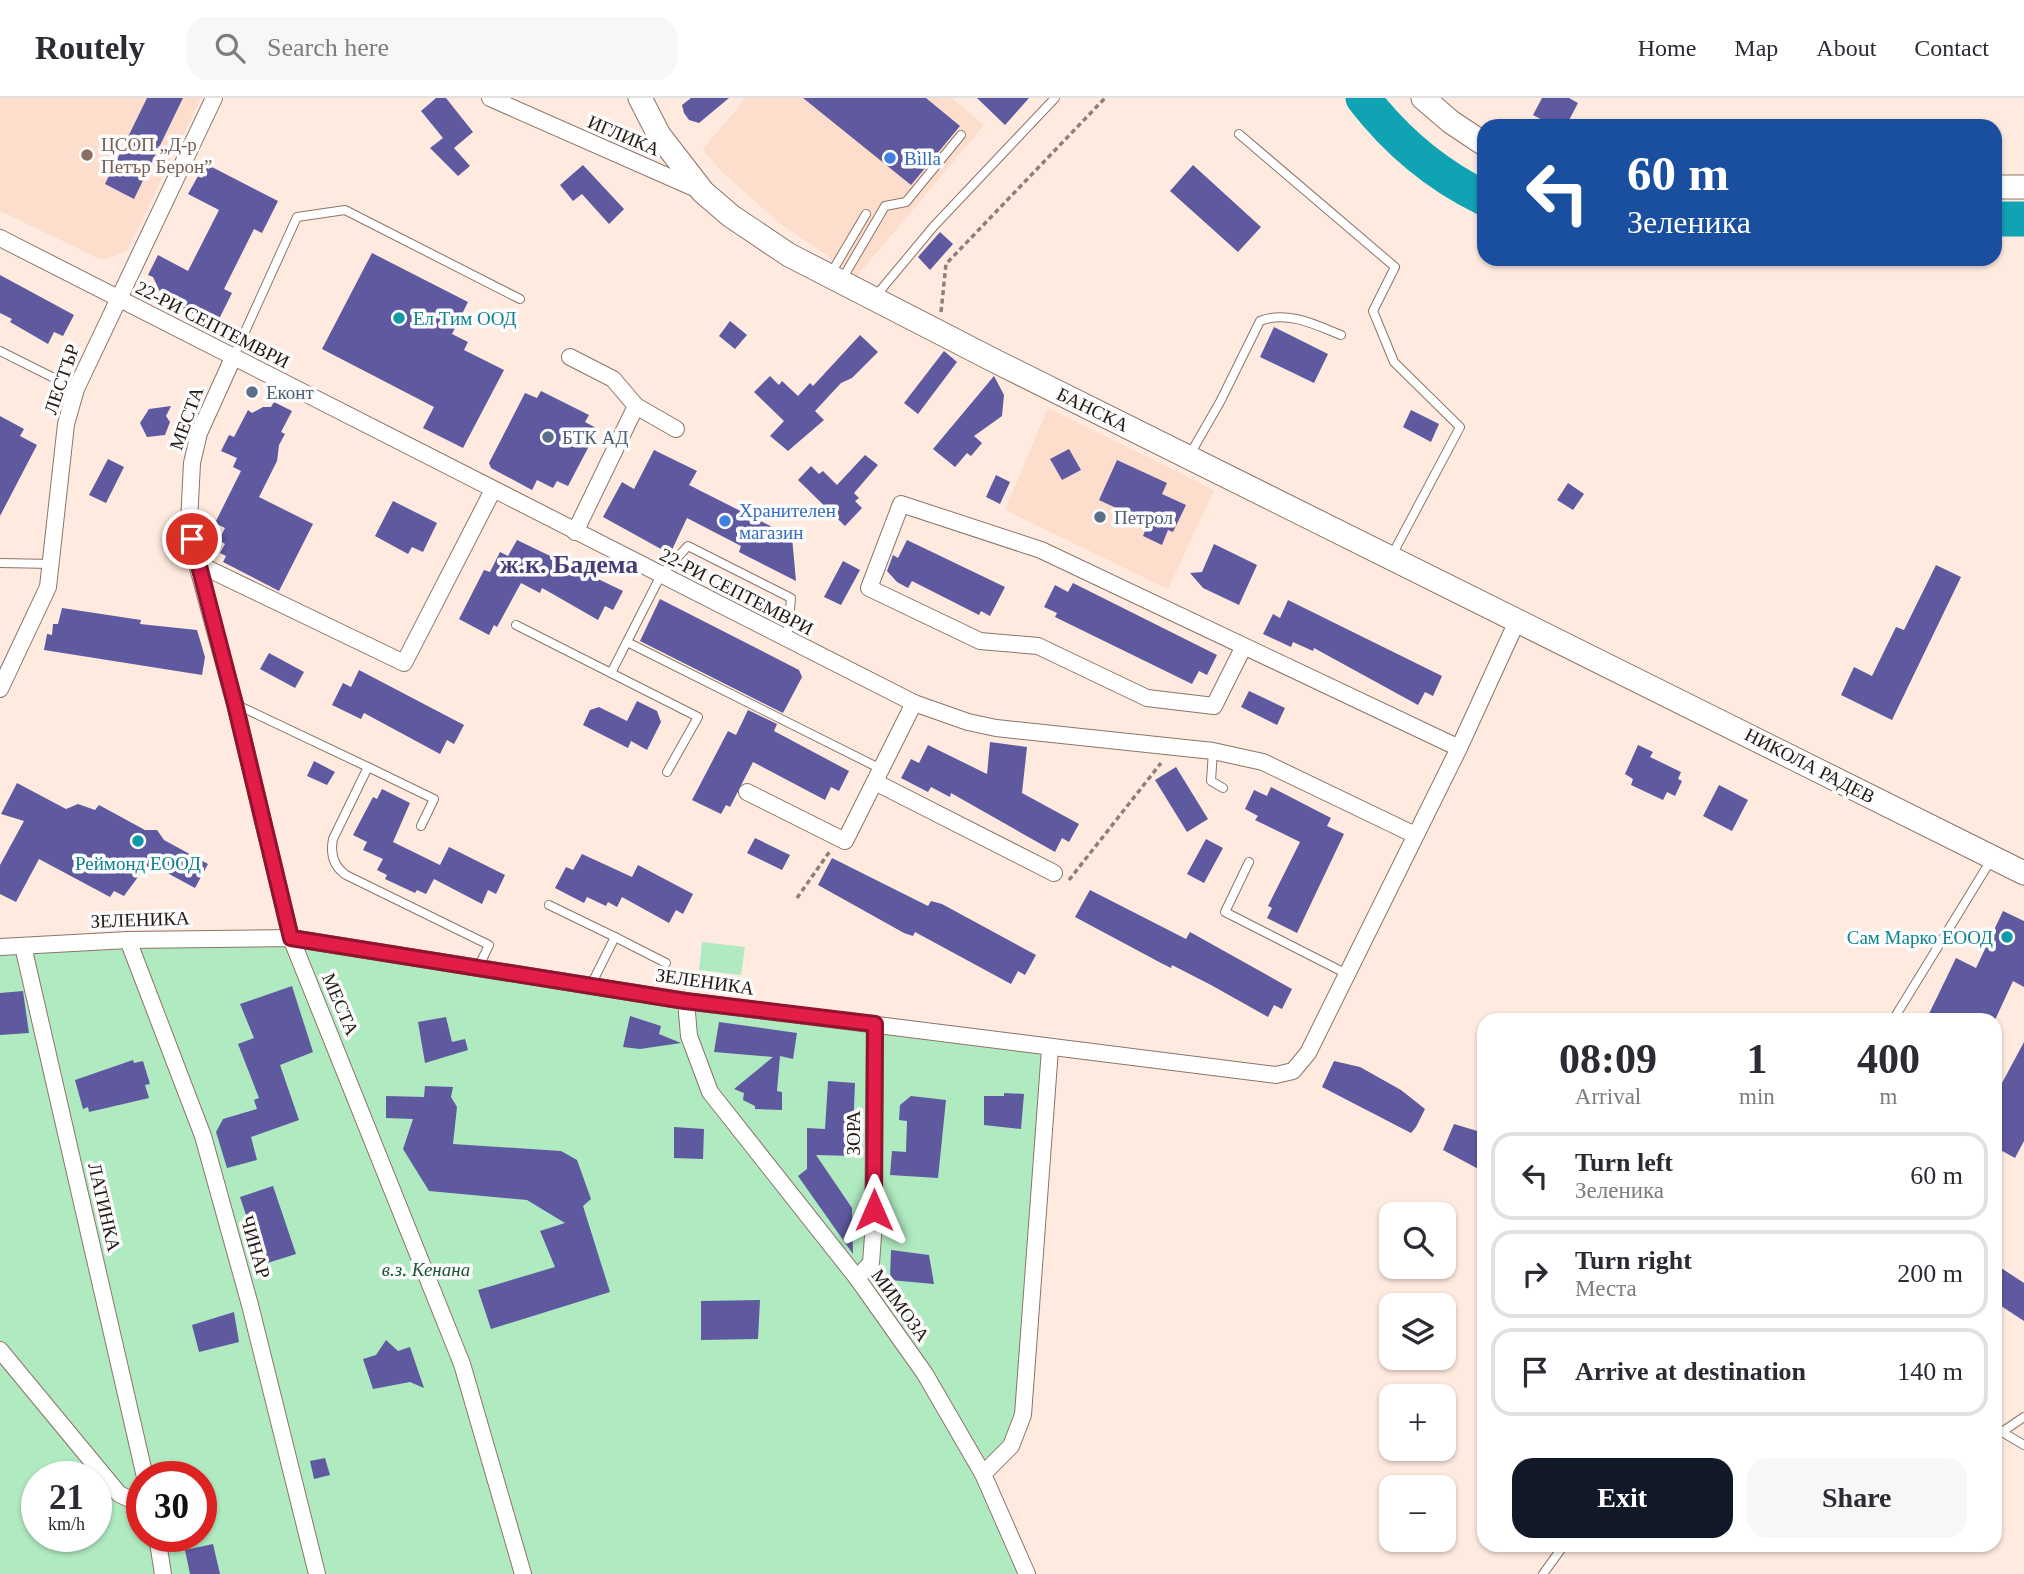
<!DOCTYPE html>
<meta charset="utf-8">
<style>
body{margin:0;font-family:Georgia,serif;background:#f7f7f7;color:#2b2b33;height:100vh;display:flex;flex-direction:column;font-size:26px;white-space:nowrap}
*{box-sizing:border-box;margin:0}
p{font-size:23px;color:#7c7c81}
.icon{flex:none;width:38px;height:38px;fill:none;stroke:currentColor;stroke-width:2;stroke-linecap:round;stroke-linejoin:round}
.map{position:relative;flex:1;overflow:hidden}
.panel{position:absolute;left:1477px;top:915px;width:525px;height:539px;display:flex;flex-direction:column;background:#fff;border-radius:21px;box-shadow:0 2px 5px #0004}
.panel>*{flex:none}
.top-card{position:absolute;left:1477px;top:21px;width:525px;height:147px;border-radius:21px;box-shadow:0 2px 5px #0004;background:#1a4fa0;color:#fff;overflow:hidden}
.fabs{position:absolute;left:1379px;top:1104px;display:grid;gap:14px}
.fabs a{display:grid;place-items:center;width:77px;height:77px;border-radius:14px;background:#fff;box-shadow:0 2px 5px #0004;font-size:35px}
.speed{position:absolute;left:21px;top:1363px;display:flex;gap:14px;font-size:35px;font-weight:700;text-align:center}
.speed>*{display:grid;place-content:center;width:91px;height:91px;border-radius:50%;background:#fff;box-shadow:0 2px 5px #0004;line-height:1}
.speed small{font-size:18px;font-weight:400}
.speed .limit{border:10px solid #d22;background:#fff;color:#111}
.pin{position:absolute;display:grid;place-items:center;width:60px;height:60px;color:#fff;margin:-30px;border:4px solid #fff;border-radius:50%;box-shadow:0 2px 7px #0007}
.me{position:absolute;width:77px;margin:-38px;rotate:0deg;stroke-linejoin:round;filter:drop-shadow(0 0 5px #0008)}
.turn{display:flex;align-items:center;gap:24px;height:147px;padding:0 35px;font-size:32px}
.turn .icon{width:91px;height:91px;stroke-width:2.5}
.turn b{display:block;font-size:49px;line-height:60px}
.eta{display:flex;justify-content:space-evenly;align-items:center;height:119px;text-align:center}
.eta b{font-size:42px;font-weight:700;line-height:49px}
.action{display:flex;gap:14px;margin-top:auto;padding:14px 35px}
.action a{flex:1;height:80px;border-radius:21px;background:#111827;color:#fff;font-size:28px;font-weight:700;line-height:80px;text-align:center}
.action a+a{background:#f7f7f7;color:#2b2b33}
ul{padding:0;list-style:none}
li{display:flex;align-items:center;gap:21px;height:88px;margin:0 14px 10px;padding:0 21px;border:4px solid #e1e1e2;border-radius:21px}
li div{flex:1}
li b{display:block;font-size:26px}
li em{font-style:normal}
header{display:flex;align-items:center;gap:42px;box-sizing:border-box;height:98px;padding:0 35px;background:#fff;border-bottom:2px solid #e1e1e2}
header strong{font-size:33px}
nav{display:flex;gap:38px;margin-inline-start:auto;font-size:24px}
.search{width:490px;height:63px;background:#f7f7f7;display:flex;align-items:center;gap:18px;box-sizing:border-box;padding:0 24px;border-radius:21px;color:#7c7c81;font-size:26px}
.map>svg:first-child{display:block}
</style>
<header>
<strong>Routely</strong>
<div class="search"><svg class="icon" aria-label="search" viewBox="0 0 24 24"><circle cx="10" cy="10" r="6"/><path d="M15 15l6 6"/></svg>Search here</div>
<nav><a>Home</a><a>Map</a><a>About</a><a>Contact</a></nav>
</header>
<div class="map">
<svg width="2024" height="1476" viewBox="0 0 2024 1476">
<rect width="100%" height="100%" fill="#ffeadf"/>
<g fill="#fdddcb">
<polygon points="0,0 201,0 127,153 102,162 0,113"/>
<polygon points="746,0 951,0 984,27 857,178 778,124 718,70 703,51"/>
<polygon points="1048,310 1214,392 1168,491 1005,412"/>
</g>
<g fill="#b0eac1" fill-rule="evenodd">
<path d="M291,840L1050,951L1029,1326L980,1391L1021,1476H0V849ZM37,1379H96V1438H37ZM142,1379H201V1438H142Z"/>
<polygon points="702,844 745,849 741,877 699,872"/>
</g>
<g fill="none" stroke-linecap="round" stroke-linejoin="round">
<g stroke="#0fa3b4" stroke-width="35">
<path d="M1363,0C1396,43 1435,76 1484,100"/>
<polyline points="1995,121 2024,121"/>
</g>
</g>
<g fill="#5f59a0">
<polygon points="147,0 183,0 134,101 105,86"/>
<polygon points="436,0 446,0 473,34 454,50 470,68 458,78 430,50 443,40 421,13"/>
<polygon points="691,0 729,0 699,25 689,22 684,15 682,7"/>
<polygon points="803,0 926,0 960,28 911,87"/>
<polygon points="977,0 1029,0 1005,27"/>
<polygon points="1542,0 1569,0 1578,5 1566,28 1554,28 1533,17"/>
<polygon points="208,67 278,103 262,135 254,131 224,191 232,195 216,227 163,200 153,179 148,177 158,157 188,173 219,112 188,96 198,78 202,80"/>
<polygon points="583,67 624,111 609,126 582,96 573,103 560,87"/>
<polygon points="1193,67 1261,129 1238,154 1170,93"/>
<polygon points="940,134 953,146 930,172 918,159"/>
<polygon points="372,155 468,204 452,236 468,244 464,252 504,272 463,350 423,330 434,309 322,251"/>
<polygon points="0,177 74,217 63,238 54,234 48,246 10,224 12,221 0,215"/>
<polygon points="730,223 747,237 735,251 719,238"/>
<polygon points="1274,229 1328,256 1314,285 1260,259"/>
<polygon points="860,237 878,254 852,280 841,285 815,313 824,322 788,353 770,338 784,323 754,294 770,278 779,287 782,283 798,298 810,285 813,288"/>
<polygon points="944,253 957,264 918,316 904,305"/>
<polygon points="994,278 1004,297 1002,318 974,338 982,345 971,358 967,355 955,369 933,351"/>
<polygon points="541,293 589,317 585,324 598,331 568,388 557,383 553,390 537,382 532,392 491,370 489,365 525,295 537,300"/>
<polygon points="274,304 292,313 281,334 285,336 279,347 277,363 259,399 313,426 279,493 223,464 226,458 220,455 225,446 219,442 225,430 215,425 241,373 233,369 237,360 221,353 229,337 234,339 248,312 252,315 263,309 271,309"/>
<polygon points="171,308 166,318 170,324 165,337 147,339 140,325 149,311"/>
<polygon points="1411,312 1439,326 1431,344 1403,329"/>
<polygon points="0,318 24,331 20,338 37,347 0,418"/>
<polygon points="1069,351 1081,372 1062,382 1050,361"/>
<polygon points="654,352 697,373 689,387 792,439 796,483 739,454 741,448 687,420 670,456 603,419 622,384 634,391"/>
<polygon points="865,357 878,367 854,395 859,400 855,403 862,410 845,428 798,382 811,368 819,376 823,373 837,387"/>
<polygon points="108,361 124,369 106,405 89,397"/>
<polygon points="1117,362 1167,385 1162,396 1186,407 1173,434 1168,432 1162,447 1143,438 1148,425 1099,402"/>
<polygon points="996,377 1010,384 1000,406 986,399"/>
<polygon points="1568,385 1584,396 1573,412 1557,402"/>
<polygon points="393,403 437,425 423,454 412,449 408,456 375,438"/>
<polygon points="517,442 623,493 613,512 605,508 598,522 551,495 542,490 540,495 521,485 497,529 494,527 489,537 459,521 484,472 490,474 500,454 508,458"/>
<polygon points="907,442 1005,489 990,518 981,513 979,517 912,483 908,490 897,484 887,473 893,457 898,460"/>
<polygon points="1214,446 1257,467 1239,507 1203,490 1190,475 1202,474"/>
<polygon points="843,463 860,472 841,507 824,499"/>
<polygon points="1936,467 1961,479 1892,622 1841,597 1854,569 1872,578 1896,529 1904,532"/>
<polygon points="1073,485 1217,557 1207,577 1199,573 1192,586 1055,519 1057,515 1044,509 1055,487 1068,494"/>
<polygon points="660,501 799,572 802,579 783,615 640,543"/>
<polygon points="1288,502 1442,578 1433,598 1425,594 1418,607 1314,550 1313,553 1293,544 1291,549 1263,536 1273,516 1280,520"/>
<polygon points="62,510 141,522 140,526 197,532 205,559 202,577 44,552 47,536 52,537 53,526 58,526"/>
<polygon points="269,555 304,574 295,590 260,571"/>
<polygon points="359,572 464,627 454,646 447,642 440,656 364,615 361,621 332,607 343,585 351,589"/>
<polygon points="1249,593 1285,610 1277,627 1241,609"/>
<polygon points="637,603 657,613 661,624 647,652 631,643 628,650 583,627 590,612 599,609 627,623"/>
<polygon points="748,612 777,626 774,633 849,673 839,693 831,689 825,702 753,664 730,709 726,707 721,716 692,702 728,633 736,637"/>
<polygon points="990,644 1027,649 1022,695 1079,726 1069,744 1062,740 1055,754 951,695 950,699 931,689 928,694 901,680 911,661 919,665 928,647 987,676"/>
<polygon points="1638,647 1653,654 1650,659 1681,674 1678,681 1682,683 1675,698 1667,694 1663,702 1631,687 1633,681 1625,676"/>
<polygon points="314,663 335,674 327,687 307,678"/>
<polygon points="1176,669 1208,721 1187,734 1155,682"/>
<polygon points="17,685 66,711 78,706 95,712 99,707 145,732 157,732 164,742 208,766 195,790 158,770 156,773 146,768 124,798 114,793 110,799 39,761 16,804 0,796 0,767 24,723 1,716"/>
<polygon points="1719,687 1748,702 1732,733 1703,718"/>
<polygon points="1271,689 1331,720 1327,728 1344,736 1297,835 1267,820 1272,810 1268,808 1300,744 1255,722 1258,718 1245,711 1254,692 1267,698"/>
<polygon points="382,691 410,705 393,744 440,767 449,749 505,777 496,796 488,792 482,806 434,781 426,796 417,792 415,795 385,781 387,777 377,772 383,761 363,752 367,744 353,737 373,699 377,701"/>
<polygon points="755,740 790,757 782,772 747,755"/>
<polygon points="1206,741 1223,750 1204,785 1187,776"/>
<polygon points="582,756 632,779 638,767 693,796 683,816 676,812 669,825 622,799 617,809 608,804 606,808 587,799 584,805 555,790 566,769 573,772"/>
<polygon points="832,760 928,808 931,803 942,806 1036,857 1025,877 1018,873 1011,886 915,834 913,838 904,835 818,787"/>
<polygon points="1090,792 1186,841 1190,834 1292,891 1282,911 1274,907 1268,919 1211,887 1172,867 1171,870 1161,865 1075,819"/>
<polygon points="2003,813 2024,823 2024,889 2013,883 1995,922 1926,922 1956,860 1976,870"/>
<polygon points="292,888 313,954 280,967 299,1022 251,1039 257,1062 227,1070 216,1034 223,1021 257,1011 254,1002 259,1000 238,946 254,940 240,906"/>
<polygon points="23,893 29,935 0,937 0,895"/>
<polygon points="630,918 661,928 659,936 681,945 640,951 623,949"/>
<polygon points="446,919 452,944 465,941 468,952 425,965 418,924"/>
<polygon points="719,924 797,935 793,961 780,958 777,993 782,994 782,1012 755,1011 755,1008 743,1002 744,995 734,991 773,959 714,954"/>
<polygon points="2024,944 2024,1043 2015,1060 1995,1049 1995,998"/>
<polygon points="133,962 134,965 143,963 150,986 145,987 149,1000 89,1014 88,1009 83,1011 75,982"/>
<polygon points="1334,963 1360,969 1401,992 1425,1011 1416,1029 1411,1035 1322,989"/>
<polygon points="828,983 855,985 852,1058 816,1057 852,1110 853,1156 798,1078 807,1071 807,1030 825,1031"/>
<polygon points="425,988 453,989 451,999 457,1009 453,1046 561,1053 577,1062 591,1101 583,1108 610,1194 491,1231 478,1192 555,1169 540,1133 565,1125 527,1102 429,1093 403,1051 413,1021 386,1020 386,998 424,999"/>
<polygon points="1004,995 1024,996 1021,1031 984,1027 984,998 1004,998"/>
<polygon points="911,998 946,1002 938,1080 890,1077 892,1053 906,1054 907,1023 899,1022 900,1007"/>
<polygon points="1454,1026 1484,1035 1484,1074 1443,1052"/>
<polygon points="674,1029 704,1031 703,1061 674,1060"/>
<polygon points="273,1088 296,1156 258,1168 248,1140 253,1138 240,1099"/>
<polygon points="891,1152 929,1157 934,1186 890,1182"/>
<polygon points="1995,1166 2024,1185 2024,1223 1995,1204"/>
<polygon points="760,1202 758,1241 701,1242 701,1203"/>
<polygon points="234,1214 239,1244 199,1254 192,1227"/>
<polygon points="386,1242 398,1253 410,1249 424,1290 410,1284 373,1291 363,1261 376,1257"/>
<polygon points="325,1360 330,1377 314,1381 310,1363"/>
<polygon points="213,1446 220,1476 190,1476 185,1452"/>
</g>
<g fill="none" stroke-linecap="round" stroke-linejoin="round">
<g stroke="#8b7568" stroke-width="10">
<g id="lane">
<polyline points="1239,36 1395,169 1373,213 1394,264 1460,329 1391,459"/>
<polyline points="830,177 866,116"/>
<polyline points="841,183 885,108 906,104 961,37"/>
<polyline points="874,200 934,128 1055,0"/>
<polyline points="0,253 76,291"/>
<polyline points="233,260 297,119 345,112 520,201"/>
<path d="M1189,358L1220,304L1260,223C1287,212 1316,227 1341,237"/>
<polyline points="0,465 53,466"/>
<polyline points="516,527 698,619 667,674"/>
<polyline points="627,544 881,671"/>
<polyline points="611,575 661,477 688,448 791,500 787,542"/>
<polyline points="235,606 368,669"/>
<polyline points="1213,653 1211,683 1223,690"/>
<path d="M421,728L434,701L368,669L333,741C330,756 333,768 346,777L489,847L478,870"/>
<polyline points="1249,764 1225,814 1347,876"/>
<polyline points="549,807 615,839 591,887"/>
<polyline points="615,839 666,865"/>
<polyline points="1893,922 1991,762"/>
<polyline points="2024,1319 2002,1334 2024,1347"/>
<polyline points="1543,1476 1564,1447"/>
</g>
</g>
<g stroke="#8b7568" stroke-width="18">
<g id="street">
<polyline points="490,0 701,93"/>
<polyline points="0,140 914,605 968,624 996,630 1213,653 1263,664 1415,737"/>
<polyline points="570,259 613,281 636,308 575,434"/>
<polyline points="233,260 199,335 192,365 189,424 195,459 235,606 291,840 462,1266 523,1476"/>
<polyline points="636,308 676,331"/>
<polyline points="196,465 404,565 493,392"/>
<polyline points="1244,548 1214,608 1147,600 1038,548 980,543 869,490 901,406 1041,452 1459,650"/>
<polyline points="0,591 48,489 66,326 76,291 214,0"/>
<polyline points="875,684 1054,775"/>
<polyline points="747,694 845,743 914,605"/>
<polyline points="128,842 203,1038 250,1207 317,1476"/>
<polyline points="23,848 145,1379"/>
<polyline points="0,849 128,842 291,840 686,903 1276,977 1293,973 1308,955 1459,650 1518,521"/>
<polyline points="686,903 689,938 710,994 857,1180 925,1276 983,1376 1027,1476"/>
<polyline points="857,1180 871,1165 873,1138 875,926"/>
<polyline points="0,1252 119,1396 142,1407"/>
<polyline points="983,1376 1011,1348 1023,1317 1050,951"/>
<polyline points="157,1438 163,1476"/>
</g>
</g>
<g stroke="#8b7568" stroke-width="25">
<g id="secondary">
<polyline points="640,0 659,37 703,94 731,118 789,157 995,263 2024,775"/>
<polyline points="1423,0 1451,24 1484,46"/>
<polyline points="1995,89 2024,89"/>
</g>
</g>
<g stroke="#8e7f77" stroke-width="3.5" stroke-dasharray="5 3.5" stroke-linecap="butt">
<polyline points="941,214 946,166 1105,0"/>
<polyline points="1069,782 1161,665"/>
<polyline points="797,800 830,753"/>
</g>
<use href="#lane" stroke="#fff" stroke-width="8"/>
<use href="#street" stroke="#fff" stroke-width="16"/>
<use href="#secondary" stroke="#fff" stroke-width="23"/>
</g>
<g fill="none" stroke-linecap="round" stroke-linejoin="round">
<g stroke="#92132f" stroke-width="18">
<polyline id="route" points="192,441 235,606 291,840 685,903 875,926 874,1112"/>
</g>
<use href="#route" stroke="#e11d48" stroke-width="12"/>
</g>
<circle fill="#8d6e63" stroke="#fcfcfc" stroke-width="2.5" cx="87" cy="57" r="7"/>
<g fill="#3f7fe0" stroke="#fcfcfc" stroke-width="2.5">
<circle cx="890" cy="60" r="7"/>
<circle cx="725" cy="423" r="7"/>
</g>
<g fill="#0f9aa8" stroke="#fcfcfc" stroke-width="2.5">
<circle cx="399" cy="220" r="7"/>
<circle cx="138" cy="743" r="7"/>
<circle cx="2007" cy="839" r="7"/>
</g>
<g fill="#5c6f8a" stroke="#fcfcfc" stroke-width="2.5">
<circle cx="252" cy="294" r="7"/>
<circle cx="548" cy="339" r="7"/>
<circle cx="1100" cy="419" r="7"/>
</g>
<g text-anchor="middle" stroke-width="7" stroke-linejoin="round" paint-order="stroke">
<g font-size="19" fill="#221914" stroke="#fcfcfc">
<text transform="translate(624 37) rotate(23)" y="7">ИГЛИКА</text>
<text transform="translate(213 226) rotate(27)" y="7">22-РИ СЕПТЕМВРИ</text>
<text transform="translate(61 281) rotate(-71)" y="7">ЛЕСТЪР</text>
<text transform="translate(1093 311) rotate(26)" y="7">БАНСКА</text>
<text transform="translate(186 320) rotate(-70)" y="7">МЕСТА</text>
<text transform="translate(737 493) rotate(27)" y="7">22-РИ СЕПТЕМВРИ</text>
<text transform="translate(1810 667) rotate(27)" y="7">НИКОЛА РАДЕВ</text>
<text transform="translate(140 821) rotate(-2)" y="7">ЗЕЛЕНИКА</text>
<text transform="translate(705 883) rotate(8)" y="7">ЗЕЛЕНИКА</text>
<text transform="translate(341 906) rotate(67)" y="7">МЕСТА</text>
<text transform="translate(853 1035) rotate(-90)" y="7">ЗОРА</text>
<text transform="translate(105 1109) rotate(77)" y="7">ЛАТИНКА</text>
<text transform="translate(256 1149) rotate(74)" y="7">ЧИНАР</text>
<text transform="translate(901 1207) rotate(54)" y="7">МИМОЗА</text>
</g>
<g font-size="19" fill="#785e54" stroke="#fcfcfc" text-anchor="start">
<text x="101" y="53">ЦСОП „Д-р<tspan x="101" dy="22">Петър Берон”</tspan></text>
</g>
<g font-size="19" fill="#366cbe" stroke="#fcfcfc" text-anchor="start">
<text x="904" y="67">Billa</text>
<text x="739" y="419">Хранителен<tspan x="739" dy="22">магазин</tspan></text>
</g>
<g font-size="19" fill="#0d838f" stroke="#fcfcfc" text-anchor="start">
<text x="413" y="227">Ел Тим ООД</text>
<text x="138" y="772" text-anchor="middle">Реймонд ЕООД</text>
<text x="1993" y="846" text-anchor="end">Сам Марко ЕООД</text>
</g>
<g font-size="19" fill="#4e5e75" stroke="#fcfcfc" text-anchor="start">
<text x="266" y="301">Еконт</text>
<text x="562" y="346">БТК АД</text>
<text x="1114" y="426">Петрол</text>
</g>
<g font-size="19" font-style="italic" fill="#1a5533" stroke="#fcfcfc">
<text x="426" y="1178">в.з. Кенана</text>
</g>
<g font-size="26" font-weight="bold" fill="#453c79" stroke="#fcfcfc">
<text x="569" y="475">ж.к. Бадема</text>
</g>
</g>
</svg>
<div class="fabs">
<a><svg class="icon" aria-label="search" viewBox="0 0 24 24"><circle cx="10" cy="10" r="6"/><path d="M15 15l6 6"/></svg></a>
<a><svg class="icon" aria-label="layers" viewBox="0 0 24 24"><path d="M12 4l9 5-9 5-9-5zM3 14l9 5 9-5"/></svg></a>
<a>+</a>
<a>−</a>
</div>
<div class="speed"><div>21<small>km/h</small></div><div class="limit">30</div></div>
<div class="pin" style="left:192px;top:441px;background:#d93025"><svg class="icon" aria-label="arrive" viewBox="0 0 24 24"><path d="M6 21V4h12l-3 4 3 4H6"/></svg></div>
<svg class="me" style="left:874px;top:1112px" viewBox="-20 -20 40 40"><path d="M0-17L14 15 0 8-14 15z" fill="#e11d48" stroke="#fff" stroke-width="4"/></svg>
<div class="top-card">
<div class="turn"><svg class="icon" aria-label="left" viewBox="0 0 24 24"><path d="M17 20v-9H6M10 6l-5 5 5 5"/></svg><div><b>60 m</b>Зеленика</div></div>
</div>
<section class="panel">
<div class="eta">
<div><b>08:09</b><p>Arrival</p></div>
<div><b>1</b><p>min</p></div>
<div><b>400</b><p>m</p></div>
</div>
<ul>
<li><svg class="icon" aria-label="left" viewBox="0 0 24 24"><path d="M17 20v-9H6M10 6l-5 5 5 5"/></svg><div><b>Turn left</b><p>Зеленика</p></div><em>60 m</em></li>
<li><svg class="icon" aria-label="right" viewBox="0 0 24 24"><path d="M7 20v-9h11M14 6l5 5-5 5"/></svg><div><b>Turn right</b><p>Места</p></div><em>200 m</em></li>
<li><svg class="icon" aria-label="arrive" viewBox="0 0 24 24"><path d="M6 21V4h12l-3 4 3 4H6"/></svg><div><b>Arrive at destination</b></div><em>140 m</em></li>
</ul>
<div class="action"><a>Exit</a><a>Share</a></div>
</section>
</div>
